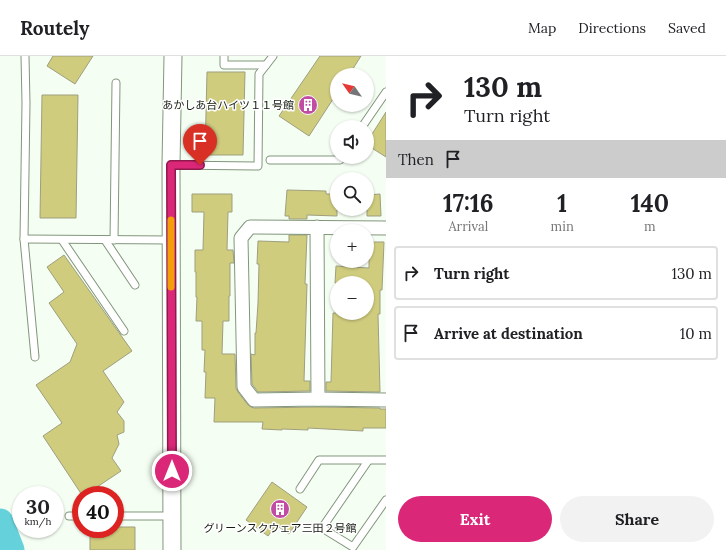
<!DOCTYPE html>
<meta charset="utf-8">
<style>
body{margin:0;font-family:Lora,"Noto Sans JP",serif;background:#f2f2f2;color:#202124;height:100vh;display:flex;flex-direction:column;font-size:15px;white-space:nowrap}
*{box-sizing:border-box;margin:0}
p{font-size:13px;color:#757577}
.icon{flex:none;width:22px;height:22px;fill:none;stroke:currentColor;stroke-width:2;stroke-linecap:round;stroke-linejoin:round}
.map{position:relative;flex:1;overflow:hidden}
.drawer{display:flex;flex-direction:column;background:#fff;width:340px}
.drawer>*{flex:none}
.hud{background:#fff;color:#202124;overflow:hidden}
.needle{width:26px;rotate:304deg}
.tools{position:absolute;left:330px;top:12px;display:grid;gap:8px}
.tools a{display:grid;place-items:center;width:44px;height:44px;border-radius:50%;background:#fff;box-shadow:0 1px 3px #0004;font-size:20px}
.speed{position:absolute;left:12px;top:430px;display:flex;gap:8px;font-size:20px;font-weight:700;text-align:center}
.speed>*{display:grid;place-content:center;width:52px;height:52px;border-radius:50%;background:#fff;box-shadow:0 1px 3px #0004;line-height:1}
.speed small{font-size:10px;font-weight:400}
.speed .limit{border:6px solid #d22;background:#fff;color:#111}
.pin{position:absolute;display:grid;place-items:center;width:34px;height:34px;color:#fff;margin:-41px -17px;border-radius:50% 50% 50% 0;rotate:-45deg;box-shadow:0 0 4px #0007}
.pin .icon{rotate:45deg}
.me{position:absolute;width:44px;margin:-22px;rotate:0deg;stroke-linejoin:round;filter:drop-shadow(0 0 3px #0008)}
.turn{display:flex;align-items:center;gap:14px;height:84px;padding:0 12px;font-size:18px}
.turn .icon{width:52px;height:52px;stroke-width:2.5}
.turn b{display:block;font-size:28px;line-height:34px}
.then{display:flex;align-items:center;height:38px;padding:0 12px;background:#0003;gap:8px;font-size:15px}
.eta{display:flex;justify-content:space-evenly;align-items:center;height:68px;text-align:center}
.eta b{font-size:24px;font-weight:800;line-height:28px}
.cta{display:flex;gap:8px;margin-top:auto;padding:8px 12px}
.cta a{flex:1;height:46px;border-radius:24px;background:#db2777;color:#fff;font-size:16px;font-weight:800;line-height:46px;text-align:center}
.cta a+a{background:#f2f2f2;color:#202124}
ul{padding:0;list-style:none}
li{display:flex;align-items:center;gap:12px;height:54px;margin:0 8px 6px;padding:0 4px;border:2px solid #e0e0e0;border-radius:4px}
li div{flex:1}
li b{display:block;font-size:15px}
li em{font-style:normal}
header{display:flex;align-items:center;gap:24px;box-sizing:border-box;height:56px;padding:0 20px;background:#fff;border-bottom:1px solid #e0e0e0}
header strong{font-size:19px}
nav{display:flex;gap:22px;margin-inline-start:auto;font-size:14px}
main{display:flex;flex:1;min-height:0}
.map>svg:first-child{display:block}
</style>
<header>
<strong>Routely</strong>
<nav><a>Map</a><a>Directions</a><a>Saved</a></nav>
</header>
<main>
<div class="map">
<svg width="386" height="494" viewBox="0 0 386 494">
<rect width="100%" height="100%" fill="#f5fef3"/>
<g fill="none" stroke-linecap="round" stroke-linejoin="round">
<polyline stroke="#65d1db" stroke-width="27" points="0,466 11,494"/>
</g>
<g fill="#cfcc7e" stroke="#9f9f7f">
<polygon points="53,0 93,0 75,28 47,10"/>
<polygon points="320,0 361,0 349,19 337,19 337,37 309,80 279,60"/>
<polygon points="207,16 245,16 243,99 205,99"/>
<polygon points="42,39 78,39 76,162 40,162"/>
<polygon points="386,56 386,101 367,89 367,86"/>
<polygon points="287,134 326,135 326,138 337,138 337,160 307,159 307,163 289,163 289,160 285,160"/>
<polygon points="192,138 232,138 232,156 228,156 227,194 233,194 234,207 230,207 230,240 229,240 229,265 223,265 222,298 235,298 236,332 238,336 248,349 251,351 254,352 318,351 380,352 380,353 386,353 386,372 363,372 363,375 308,372 308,374 282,373 282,374 262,373 263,366 214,366 215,342 205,342 206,316 204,316 205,294 202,294 202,265 196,265 197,241 196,241 196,216 195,216 195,194 203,194 204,156 192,156"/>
<polygon points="380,138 381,160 367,160 367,139"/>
<polygon points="289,179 307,179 305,228 307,228 304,325 310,325 310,335 258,336 252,328 251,298 255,299 255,277 256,277 258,247 259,208 257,208 258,185 289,186"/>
<polygon points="369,186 384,186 382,234 380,234 380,258 378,258 380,336 326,335 326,326 331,326 333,257 367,257 367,227 335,227 336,210 369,212"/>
<polygon points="64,199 132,295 103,315 124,346 117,356 124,365 124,376 117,379 119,388 112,402 121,415 85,439 82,439 43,380 62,367 36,329 70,306 77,288 49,247 64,236 47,211"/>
<polygon points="272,426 307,451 289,478 276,469 268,480 246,464"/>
<polygon points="115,471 135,471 135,494 90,494 90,480 98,480 98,473 115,473"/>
</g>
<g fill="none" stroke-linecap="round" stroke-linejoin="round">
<g stroke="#82967c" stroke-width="9">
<g id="service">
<polyline points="25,0 26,47 24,183 35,301"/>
<polyline points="224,0 224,9 266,9"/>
<polyline points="362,71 386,36"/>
<polyline points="270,104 340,104 342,101"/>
<polyline points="171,109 258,110 259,18 273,0"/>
<polyline points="24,183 171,184"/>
<polyline points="62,184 124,275"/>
<polyline points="105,184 135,229"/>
<polyline points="114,184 116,27"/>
<polyline points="368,405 322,472 353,491 386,444"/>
<polyline points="300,433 319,404 386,404"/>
<polyline points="69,460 81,460"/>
<polyline points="115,460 172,460"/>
</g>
</g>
<g stroke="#82967c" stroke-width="15">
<g id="minor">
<polyline points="317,171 318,343"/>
<polyline points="386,172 250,171 241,182 244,331 254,344 318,343 386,344"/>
</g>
</g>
<g stroke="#82967c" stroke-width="19">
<polyline id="tertiary" points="172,494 171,109 173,0"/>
</g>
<use href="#service" stroke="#fff" stroke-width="7"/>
<use href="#minor" stroke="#fff" stroke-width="13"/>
<use href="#tertiary" stroke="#fff" stroke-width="17"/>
</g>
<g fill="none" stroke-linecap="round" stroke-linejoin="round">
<g stroke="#8e194d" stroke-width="10">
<polyline id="route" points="172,415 171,109 200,109"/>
</g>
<use href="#route" stroke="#db2777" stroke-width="7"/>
<polyline stroke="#f59e0b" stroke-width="7" points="171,231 171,164"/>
</g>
<defs>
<g id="building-disc" transform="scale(1)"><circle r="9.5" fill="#c04ca4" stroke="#fff"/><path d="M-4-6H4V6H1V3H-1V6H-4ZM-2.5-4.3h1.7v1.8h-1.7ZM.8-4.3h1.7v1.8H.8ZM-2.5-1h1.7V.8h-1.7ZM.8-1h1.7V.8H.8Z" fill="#fff"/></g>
</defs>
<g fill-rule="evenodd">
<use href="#building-disc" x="308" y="49"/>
<use href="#building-disc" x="280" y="453"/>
</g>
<g text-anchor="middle" stroke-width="3" stroke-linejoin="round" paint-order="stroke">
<g font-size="11" fill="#151c12" stroke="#fff" text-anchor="end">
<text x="294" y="53">あかしあ台ハイツ１１号館</text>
<text x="280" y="476" text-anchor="middle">グリーンスクウェア三田２号館</text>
</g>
</g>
</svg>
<div class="tools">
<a><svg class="needle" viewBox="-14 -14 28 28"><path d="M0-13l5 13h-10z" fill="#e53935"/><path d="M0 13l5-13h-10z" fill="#757577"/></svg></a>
<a><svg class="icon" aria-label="sound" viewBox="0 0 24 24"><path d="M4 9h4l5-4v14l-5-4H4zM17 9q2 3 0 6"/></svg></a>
<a><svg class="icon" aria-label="search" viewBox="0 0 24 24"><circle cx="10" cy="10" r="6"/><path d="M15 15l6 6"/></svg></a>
<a>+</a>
<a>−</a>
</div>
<div class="speed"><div>30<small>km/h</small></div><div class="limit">40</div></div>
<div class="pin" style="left:200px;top:109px;background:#d93025"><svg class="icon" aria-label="arrive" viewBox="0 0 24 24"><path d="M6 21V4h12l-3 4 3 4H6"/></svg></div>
<svg class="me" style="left:172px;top:415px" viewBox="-20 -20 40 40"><circle r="17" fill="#db2777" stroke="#fff" stroke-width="3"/><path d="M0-11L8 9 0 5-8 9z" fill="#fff"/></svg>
</div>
<section class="drawer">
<div class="hud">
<div class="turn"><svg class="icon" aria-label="right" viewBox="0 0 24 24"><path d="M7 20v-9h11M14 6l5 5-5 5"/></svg><div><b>130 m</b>Turn right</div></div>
<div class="then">Then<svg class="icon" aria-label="arrive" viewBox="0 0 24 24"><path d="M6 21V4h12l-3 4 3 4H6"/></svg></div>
</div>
<div class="eta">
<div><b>17:16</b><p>Arrival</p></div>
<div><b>1</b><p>min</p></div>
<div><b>140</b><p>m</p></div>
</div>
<ul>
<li><svg class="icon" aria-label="right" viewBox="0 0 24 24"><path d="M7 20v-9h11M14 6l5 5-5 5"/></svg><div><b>Turn right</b></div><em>130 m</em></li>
<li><svg class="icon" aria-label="arrive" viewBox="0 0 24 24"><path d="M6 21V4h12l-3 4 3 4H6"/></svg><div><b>Arrive at destination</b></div><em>10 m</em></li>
</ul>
<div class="cta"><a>Exit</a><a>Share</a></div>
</section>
</main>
